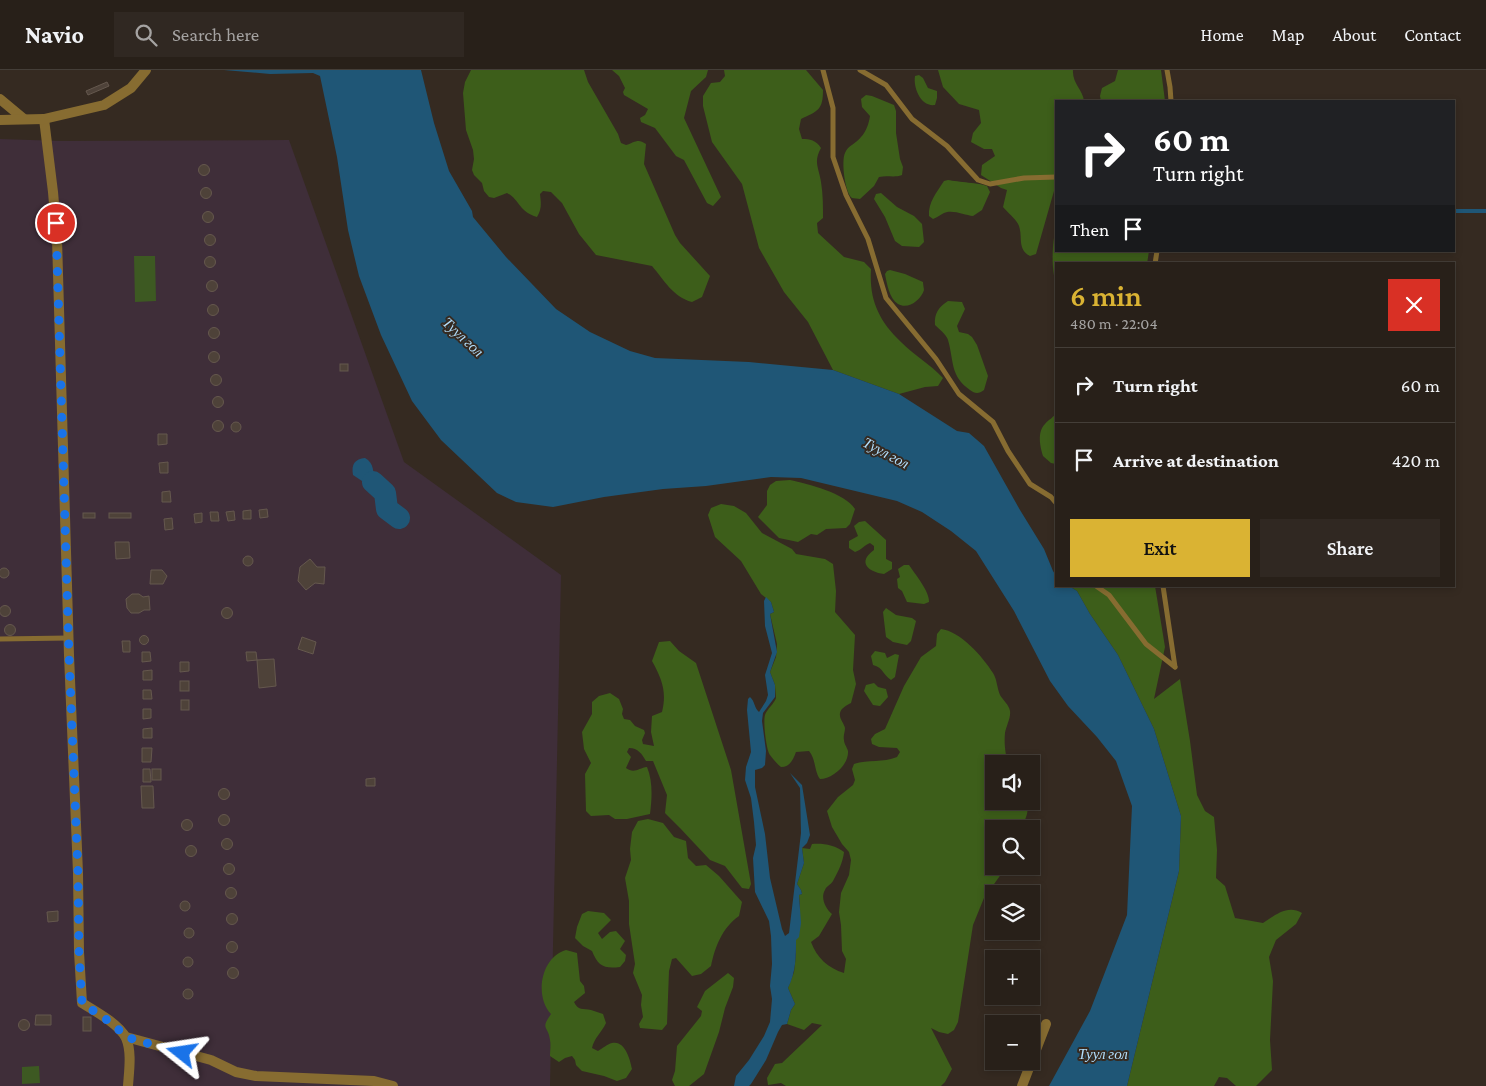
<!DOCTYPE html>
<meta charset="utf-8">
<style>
body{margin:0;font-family:"Crimson Pro",serif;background:#302822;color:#f1f3f6;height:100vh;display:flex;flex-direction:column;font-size:19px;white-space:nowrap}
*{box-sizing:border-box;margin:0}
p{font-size:16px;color:#a5a3a2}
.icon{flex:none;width:28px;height:28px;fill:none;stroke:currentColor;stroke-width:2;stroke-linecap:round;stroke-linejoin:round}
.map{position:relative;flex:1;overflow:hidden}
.drawer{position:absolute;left:1055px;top:192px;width:400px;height:325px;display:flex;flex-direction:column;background:#282019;border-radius:0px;box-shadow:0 2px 8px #0003,0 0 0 1px #443e38}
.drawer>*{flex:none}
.hud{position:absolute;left:1055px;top:30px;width:400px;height:152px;border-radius:0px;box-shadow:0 2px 8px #0003,0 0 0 1px #443e38;background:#202124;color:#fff;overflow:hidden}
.buttons{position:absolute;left:985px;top:685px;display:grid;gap:10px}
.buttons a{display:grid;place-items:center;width:55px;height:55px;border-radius:0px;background:#282019;box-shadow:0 2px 8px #0003,0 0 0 1px #443e38;font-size:25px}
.pin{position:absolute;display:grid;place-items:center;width:42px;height:42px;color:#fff;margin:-21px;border:2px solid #fff;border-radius:50%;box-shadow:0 1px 5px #0007}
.me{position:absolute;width:55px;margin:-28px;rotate:285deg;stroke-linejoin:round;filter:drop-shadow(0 0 4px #0008)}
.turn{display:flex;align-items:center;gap:18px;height:105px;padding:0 15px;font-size:22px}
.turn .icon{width:65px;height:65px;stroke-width:2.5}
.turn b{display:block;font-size:35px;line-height:42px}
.then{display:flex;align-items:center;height:48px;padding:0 15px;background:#0003;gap:10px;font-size:19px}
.round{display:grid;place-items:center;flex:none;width:52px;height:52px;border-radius:0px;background:#302822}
.summary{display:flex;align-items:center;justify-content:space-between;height:85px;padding:0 15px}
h1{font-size:30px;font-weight:600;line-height:38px;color:#dab333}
.action{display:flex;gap:10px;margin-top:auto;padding:10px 15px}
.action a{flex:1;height:58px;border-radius:0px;background:#dab333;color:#111;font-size:20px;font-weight:600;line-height:58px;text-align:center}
.action a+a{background:#302822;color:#f1f3f6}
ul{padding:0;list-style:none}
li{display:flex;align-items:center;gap:15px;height:75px;padding:0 15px;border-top:1px solid #443e38}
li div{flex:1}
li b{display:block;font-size:19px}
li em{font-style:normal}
header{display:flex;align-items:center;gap:30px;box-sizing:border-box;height:70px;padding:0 25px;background:#282019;border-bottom:1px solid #443e38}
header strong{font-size:24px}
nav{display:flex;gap:28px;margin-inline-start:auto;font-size:18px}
.search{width:350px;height:45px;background:#302822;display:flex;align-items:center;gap:12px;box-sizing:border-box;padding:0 18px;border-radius:0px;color:#a5a3a2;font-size:19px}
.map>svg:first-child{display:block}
</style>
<header>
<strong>Navio</strong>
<div class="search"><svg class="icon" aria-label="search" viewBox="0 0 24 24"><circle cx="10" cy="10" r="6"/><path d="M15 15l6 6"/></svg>Search here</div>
<nav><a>Home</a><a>Map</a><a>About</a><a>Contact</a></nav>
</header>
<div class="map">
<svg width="1486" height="1016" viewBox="0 0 1486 1016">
<rect width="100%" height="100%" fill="#352a21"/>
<polygon fill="#3f2e39" points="0,69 60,71 289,70 404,392 561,505 550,1016 0,1016"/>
<g fill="#3d5922">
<polygon points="134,186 155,186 156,231 135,232"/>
<polygon points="39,996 40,1013 22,1014 22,997"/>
</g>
<g fill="#3d5e1a">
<path d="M471,0H584L588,12L618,64L621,73L626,75C635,72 638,68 646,74L644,94L675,165L680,173L710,206L702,227L692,232C673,227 664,210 652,196L596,185L579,164L562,133L551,122L543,121L540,124C541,133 542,139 537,147C519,142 520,130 507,123L494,128L489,127L484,121L482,113L474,105L472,100L474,89L473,80L466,60L463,23L465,12Z"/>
<polygon points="612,0 708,0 706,7 691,21 684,48 721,127 713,136 707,133 684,90 676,86 655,58 641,52 640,48 645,45 648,39 624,25 623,22 625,18 619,6"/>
<path d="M724,0H806L823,20C823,40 818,41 801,49L799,59L802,69C810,69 816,70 821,78C813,92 819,98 821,112C823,124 823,136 823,148L817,153L818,163L844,187L864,192L871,199C869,230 879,251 901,272C914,285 930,294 943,308L938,316L925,317L899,324L833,300L808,252L784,222L759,178L742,114L712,72L703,36V26L711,13L720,12L725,6Z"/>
<path d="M938,0H1073C1072,13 1083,20 1084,31H1056V114L1036,184L1030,186C1017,179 1023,168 1019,156C1017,150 1008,143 1003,137L1007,120L1001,118L981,105L982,95L995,86L992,79H984L971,72L973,63L981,53L979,40L959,34L943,17Z"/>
<polygon points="1118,0 1161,0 1165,31 1101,31 1100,26 1102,18 1115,11"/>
<path d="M919,5L923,8L928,18L937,21V28L935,35C921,37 913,18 915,6Z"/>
<path d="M866,25L872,26L894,35L896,41V63L900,89L903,97L902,105C894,108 888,105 879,107L874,116L860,129C858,129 854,128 852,128C845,123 841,91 845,83C848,75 856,74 861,67C866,62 869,53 870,46L862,37L861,29Z"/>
<path d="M948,110C958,112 980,113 987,116L990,122L982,140L973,146C965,145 952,139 944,143C940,145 938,147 933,149L929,146C928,132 937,122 944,111Z"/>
<polygon points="881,123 897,137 914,146 922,154 924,172 919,177 902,176 895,171 885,147 874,129 876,124"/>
<path d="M1056,158V181H1149L1147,194H1056V213C1051,200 1052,172 1056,158Z"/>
<path d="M890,200L905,204L923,212C923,214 924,219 924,220C921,230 908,240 898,234C889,228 887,214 885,204L887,201Z"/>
<path d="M948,231L962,232L965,239L957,256L959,262L968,264L972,267L977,275L988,306L984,320C979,324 975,324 970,320C950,306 954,291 948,270C946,264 939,259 935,255C934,243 939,237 948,231Z"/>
<path d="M1056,342V394L1051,393L1043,386C1040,376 1037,362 1045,354C1049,349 1054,348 1056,342Z"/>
<path d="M790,410C808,414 845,423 855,439L850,454L846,458L826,459L817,465L811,464L798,472L779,468L758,447L767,435V421L770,415L776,411Z"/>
<path d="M721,434L734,436L746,443L762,463L792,479L796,484L825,489L833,494L836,521L835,542L855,565L853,600L856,614L851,633C847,635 841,638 840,643C839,649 844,653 845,658C845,662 843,666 844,670C844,674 847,677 848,681C849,695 832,709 820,709C814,701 816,689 809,681L796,682C793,690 790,697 781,697C777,694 773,689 770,685C766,679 763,651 765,645C767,639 774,634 776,628L775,615L770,602L776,587L777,574L770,544L774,542L771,532L761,524L741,491L715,467L708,445L711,438Z"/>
<path d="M865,451L886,470V489L892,492V499L884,504C868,502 857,492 874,480V476L870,473C864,475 862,480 855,482L849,478V471L858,466L854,456L859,452Z"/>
<path d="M904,495H909C915,504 930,522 929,532L924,534L907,532L902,521L898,518L897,509L900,507L898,499Z"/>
<path d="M1069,516H1155L1165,577L1154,629L1180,609L1190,671L1197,725L1205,741L1214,747L1217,780L1216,808L1225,816L1235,848L1263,853C1275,845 1288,834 1302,843L1296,854L1276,870L1269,887L1273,911L1270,970L1272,1000L1256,1016H1236L1227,1008L1219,1007L1214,1016H1127L1179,801L1181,746L1154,659L1118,585L1090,544L1077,521Z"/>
<polygon points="886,538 896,545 912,548 916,551 911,571 907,575 893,572 886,567 883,542"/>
<path d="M941,559C960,561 983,587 993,603C997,609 997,618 1000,625C1003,630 1009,635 1010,641C1011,648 1006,656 1005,663C1004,672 1005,686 1009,694H994V731H1029L1027,744L1022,759H994V796H1007L984,828L973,855L958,952L954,960L948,964L939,962L931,958L952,999L945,1012L941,1016H786L781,1013L768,1015L767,1008L775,994L782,993L822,955L812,953L804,960L787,954L791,940L795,934L788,918L794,902L796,884V869L800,836L799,825L802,824L801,820L797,814L804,793L802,778L810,779L812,774C823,773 835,775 844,782C843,792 838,802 833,811C831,815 826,816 825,820C820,828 826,839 832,844L819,866L811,872C817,888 828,898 844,903L846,889L842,881L841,855L839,842L841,823L849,805L851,790L849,782L842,774L832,757L827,741L838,727L853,715L855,710L852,699L854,694C868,689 883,693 897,687L900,682L897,678L879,677L872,674L871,669L875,664L885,659L904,616L921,587L936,576L937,564Z"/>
<path d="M670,571L679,581L696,593L731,700L751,814L749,819L742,818L725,796L710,790L680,758L665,743L667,725L653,691H646C642,684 638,678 629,678L627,682L631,687L626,698C634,704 639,698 647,697C653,711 652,729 650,744L627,749H615L609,745L591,746L586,741L585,704L591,693L584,679L582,662L592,644V632L599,626L610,623L619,629L623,639L622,644L624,649L630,650L635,656L644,660L645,663L642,670L643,674L654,676L651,662L652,646L662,642C667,622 662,609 652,591L659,572Z"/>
<path d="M875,581L885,583L887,588L895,584L899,585L895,607L891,610C882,604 884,598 873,595L871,586Z"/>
<polygon points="874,613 878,617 886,619 888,627 880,636 873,635 864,621 866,615"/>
<path d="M648,749L663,753L674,767L686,771L688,788L696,796L706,795L719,806L742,832L739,846C722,858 715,877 711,896L701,904L692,906L676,888L672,889L669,901L667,954L662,960L640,958L639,954L643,947L641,935L642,925L633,903L635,894L629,854V831L625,808L631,790L630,779L632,762L638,751Z"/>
<path d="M588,841L604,843L611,850L598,863L602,869L610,862L616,861L625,871L620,879L626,885L625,891L620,897C604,899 598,896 592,881L583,876L575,868L577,857L582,844Z"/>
<path d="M566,880L577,883L580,911L584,916L585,923L574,932C578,941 583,938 591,940C595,941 599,943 603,944L606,953C602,962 594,968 592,978L598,981C602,979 607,974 612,973C625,970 630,989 632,999L626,1008L617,1011L604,1006L582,1001L576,995L575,990L572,986L565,988L559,992L550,986C550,981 551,975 550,970C548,955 540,960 551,944C534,926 541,887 566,880Z"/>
<polygon points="728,903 734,908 733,917 725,938 719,962 704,1004 689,1016 675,1016 672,1010 675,1001 677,976 701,946 702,941 697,937 705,921"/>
</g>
<g fill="#1f5676">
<polygon points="224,0 421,0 434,53 449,101 472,141 473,147 506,187 556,239 590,262 630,281 655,288 749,292 833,300 899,324 957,361 969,363 984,376 1020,440 1044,479 1053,501 1056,506 1056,516 1069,516 1077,521 1090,544 1118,585 1154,659 1181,746 1179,801 1127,1016 1049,1016 1090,941 1127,845 1132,736 1116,691 1097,667 1068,636 1050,611 1014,541 976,481 951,461 922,442 897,431 801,408 771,407 706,416 663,419 604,427 553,437 516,432 497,423 441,370 412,331 381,265 359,206 348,160 337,87 320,6 313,3 270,4"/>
<path d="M365,388C374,393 374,402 373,412L362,411L353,405C351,394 355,389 365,388Z"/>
<path d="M766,527L771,532L774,542L770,544L777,582L770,602L775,615V627L763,643L762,651L766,681L765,695L762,698L755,700V717L765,764L770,808L782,859L785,866L789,863L801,763L800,718L790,703L802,715L810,765L807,773L802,778L804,793L797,814L801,820L802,824L799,825L801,853L799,867L796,870C796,886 796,902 788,918L795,934L791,940L787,954L782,955L778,962L766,990L751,1014L749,1016H734L736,1006L749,990L764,966L770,952L772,929L770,916L772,894L771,866L769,851L755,822L753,788L756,775L754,752L751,728L745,710L746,697L751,682L747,640L748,629L750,627C755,631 754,638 759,642L766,631L768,625L765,605L772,583L765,556L764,531Z"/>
</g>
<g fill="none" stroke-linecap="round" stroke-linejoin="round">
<polyline stroke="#1f5676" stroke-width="4" points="1454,141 1486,141"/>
<polyline stroke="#1f5676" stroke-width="22" points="373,412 385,423 387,439 399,448"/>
</g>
<g fill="#4e4239" stroke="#65584e">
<polygon points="107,12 109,16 88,25 86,21"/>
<circle cx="204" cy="100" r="5.5"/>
<circle cx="206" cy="123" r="5.5"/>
<circle cx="208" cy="147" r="5.5"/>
<circle cx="210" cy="170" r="5.5"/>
<circle cx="210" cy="192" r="5.5"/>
<circle cx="212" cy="216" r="5.5"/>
<circle cx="213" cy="240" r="5.5"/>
<circle cx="214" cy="263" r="5.5"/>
<circle cx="214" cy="287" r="5.5"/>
<rect x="340" y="294" width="8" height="7"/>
<circle cx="216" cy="310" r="5.5"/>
<circle cx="218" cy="332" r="5.5"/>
<circle cx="218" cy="356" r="5.5"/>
<circle cx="236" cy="357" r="5"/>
<polygon points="158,364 167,364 167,374 158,375"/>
<polygon points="168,392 168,403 160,403 159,393"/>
<polygon points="170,421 171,432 162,432 162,422"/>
<polygon points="267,439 268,447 260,448 259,440"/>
<polygon points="251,440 251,449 243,449 243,441"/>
<polygon points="234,441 235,450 228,451 226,442"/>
<polygon points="210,442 218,442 219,451 211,451"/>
<rect x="83" y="443" width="12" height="5"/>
<rect x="109" y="443" width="22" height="5"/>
<polygon points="202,443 202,452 195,453 194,444"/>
<polygon points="172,448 173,459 165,460 164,449"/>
<polygon points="115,472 129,472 130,488 116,489"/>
<circle cx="248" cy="491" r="5"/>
<polygon points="310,489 317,497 325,497 324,514 315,513 306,520 298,511 300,497"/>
<circle cx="4" cy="503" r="5"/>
<polygon points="151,500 162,500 167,506 163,514 150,514"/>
<polygon points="132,524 139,524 143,527 149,526 150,540 144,540 139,543 131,543 127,538 126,529"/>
<circle cx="5" cy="541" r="5.5"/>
<circle cx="227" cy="543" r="5.5"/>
<circle cx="10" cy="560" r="5.5"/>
<circle cx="144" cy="570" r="4.5"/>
<polygon points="302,567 316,572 313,584 298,579"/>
<polygon points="122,571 130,571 130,582 123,582"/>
<polygon points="142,582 150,582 151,591 142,592"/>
<polygon points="246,582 256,582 257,590 247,591"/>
<polygon points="274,589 276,616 259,618 257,590"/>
<polygon points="180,592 189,592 189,601 180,602"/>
<polygon points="152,600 152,610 143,610 143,601"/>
<rect x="180" y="611" width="9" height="10"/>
<polygon points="143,620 151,620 152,629 143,629"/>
<rect x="181" y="630" width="8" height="10"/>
<polygon points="143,639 151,639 151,648 143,649"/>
<polygon points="152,658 152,668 143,668 143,659"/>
<polygon points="142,678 152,678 151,692 142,692"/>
<polygon points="143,699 150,699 151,712 143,712"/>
<rect x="152" y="699" width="9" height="11"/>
<polygon points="375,708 375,716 366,716 366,709"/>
<polygon points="141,716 153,716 154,738 142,738"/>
<circle cx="224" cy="724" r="5.5"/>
<circle cx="224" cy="750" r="5.5"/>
<circle cx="187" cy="755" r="5.5"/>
<circle cx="227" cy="774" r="5.5"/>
<circle cx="191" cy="781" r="5.5"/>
<circle cx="229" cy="799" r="5.5"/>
<circle cx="231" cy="823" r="5.5"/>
<circle cx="185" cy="836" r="5"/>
<polygon points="58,841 58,851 48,852 47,842"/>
<circle cx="232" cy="849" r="5.5"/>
<circle cx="189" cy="863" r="5"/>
<circle cx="232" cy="877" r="5.5"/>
<circle cx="188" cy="892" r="5"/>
<circle cx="233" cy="903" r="5.5"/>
<circle cx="188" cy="924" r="5"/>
<polygon points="36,945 51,945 51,955 35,955"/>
<rect x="83" y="947" width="8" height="14"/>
<circle cx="24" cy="955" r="5.5"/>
</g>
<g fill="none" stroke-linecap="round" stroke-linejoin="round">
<g stroke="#876c31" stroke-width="5">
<polyline points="823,0 833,38 833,87 846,125 868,169 886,228 936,289 959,324 993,352 1008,381 1030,414 1051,427 1056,433"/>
<polyline points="860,0 886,15 912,49 947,76 978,110 990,114 1024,108 1056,107"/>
<polyline points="1167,0 1170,17 1171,31"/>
<polyline points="1155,194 1157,181"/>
<polyline points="1096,516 1109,525 1146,574 1175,597"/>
<polyline points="1163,516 1175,597"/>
<polyline points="0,569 68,568"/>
</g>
<g stroke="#876c31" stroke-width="10">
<polyline points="0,29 24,49"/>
<path d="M44,49L53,122L57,169L69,585L78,803L79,882L82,933C95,941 119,954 126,968C132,982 129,1001 128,1016"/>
<polyline points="0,50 44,49 104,35 131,18 146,0"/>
<polyline points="126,967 211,990 236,1002 256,1006 374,1011 393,1016"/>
<polyline points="1022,1016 1046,954"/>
</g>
</g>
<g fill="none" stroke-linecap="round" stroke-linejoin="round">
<polyline stroke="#1a73e8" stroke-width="9" stroke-dasharray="0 16.2" points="56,153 69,585 78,803 79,882 82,933 113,954 126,967 182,983"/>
</g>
<g text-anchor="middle" stroke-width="4" stroke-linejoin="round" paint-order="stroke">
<g font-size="15" font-style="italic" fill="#b2dffd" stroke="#352a21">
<text transform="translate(463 267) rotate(43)" y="5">Туул гол</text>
<text transform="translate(886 383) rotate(28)" y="5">Туул гол</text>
<text x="1103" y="989">Туул гол</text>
</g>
</g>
</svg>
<div class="buttons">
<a><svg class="icon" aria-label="sound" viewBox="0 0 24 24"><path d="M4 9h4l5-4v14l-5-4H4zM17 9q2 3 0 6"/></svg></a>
<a><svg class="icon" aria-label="search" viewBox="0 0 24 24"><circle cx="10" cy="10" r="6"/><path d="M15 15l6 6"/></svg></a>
<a><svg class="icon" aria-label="layers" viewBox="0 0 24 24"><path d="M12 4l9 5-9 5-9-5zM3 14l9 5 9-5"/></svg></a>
<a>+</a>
<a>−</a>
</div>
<div class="pin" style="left:56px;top:153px;background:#d93025"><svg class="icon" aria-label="arrive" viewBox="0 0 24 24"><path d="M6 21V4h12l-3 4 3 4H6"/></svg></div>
<svg class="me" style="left:182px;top:983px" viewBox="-20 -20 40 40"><path d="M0-17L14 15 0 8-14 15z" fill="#1a73e8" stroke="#fff" stroke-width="4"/></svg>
<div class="hud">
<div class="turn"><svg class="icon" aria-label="right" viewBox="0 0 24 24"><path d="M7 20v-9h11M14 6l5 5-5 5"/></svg><div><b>60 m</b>Turn right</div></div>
<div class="then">Then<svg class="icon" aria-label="arrive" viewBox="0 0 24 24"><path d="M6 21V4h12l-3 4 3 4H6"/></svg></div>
</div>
<section class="drawer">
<div class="summary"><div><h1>6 min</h1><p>480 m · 22:04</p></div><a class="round" style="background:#d93025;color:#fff"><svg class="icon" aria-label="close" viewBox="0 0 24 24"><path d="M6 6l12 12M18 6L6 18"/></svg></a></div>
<ul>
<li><svg class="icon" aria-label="right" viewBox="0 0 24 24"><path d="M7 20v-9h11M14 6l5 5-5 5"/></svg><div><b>Turn right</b></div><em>60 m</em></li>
<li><svg class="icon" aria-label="arrive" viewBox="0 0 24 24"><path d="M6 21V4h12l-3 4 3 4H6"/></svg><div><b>Arrive at destination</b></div><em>420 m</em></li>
</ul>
<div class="action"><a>Exit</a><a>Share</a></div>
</section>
</div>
